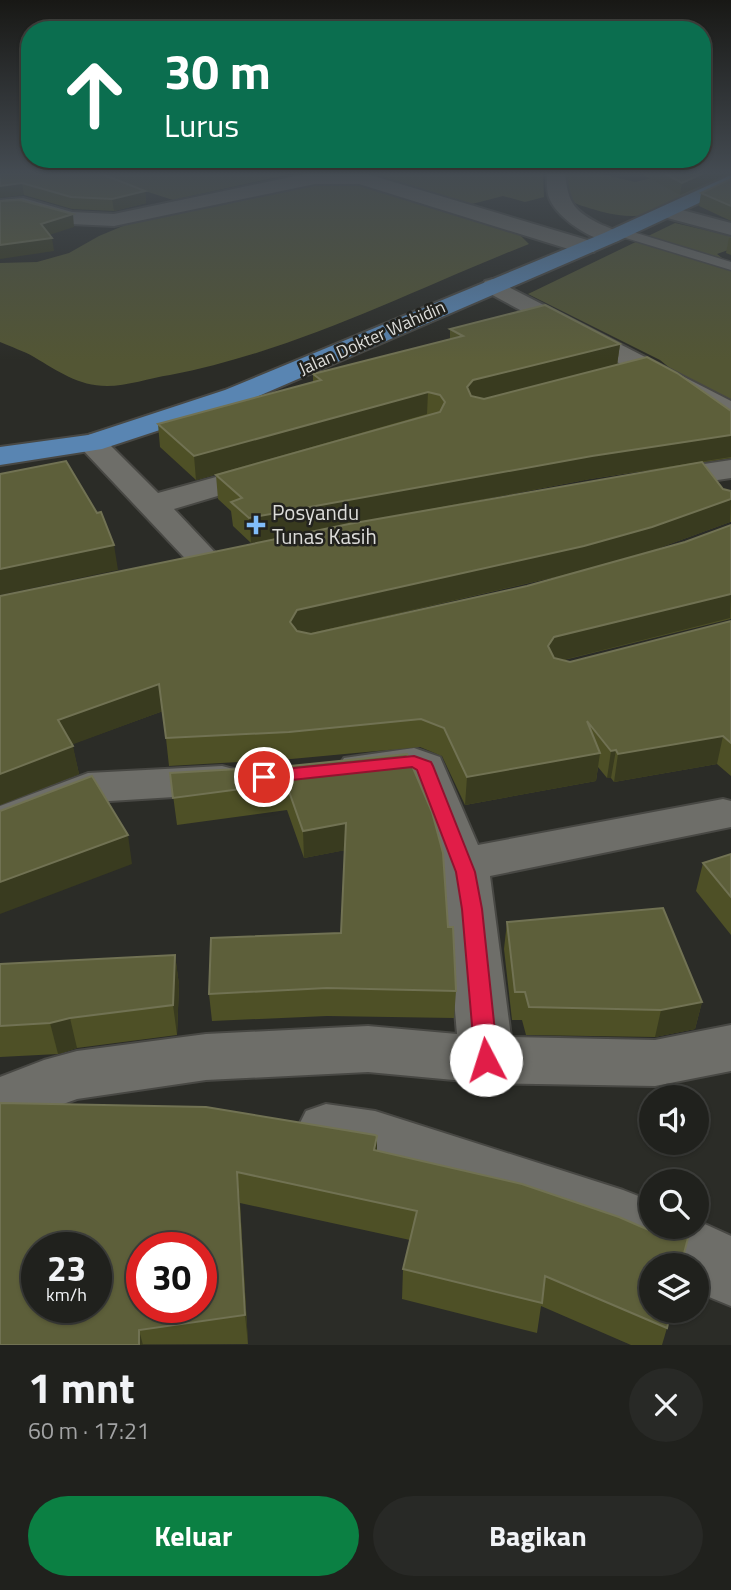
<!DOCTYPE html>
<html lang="id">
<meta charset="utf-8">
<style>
body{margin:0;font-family:"Titillium Web",sans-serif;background:#282926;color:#f1f3f6;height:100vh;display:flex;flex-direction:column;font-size:26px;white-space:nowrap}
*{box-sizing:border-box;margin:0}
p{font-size:23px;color:#a2a3a4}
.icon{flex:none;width:38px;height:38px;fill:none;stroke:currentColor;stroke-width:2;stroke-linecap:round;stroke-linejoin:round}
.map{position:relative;height:1345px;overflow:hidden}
.drawer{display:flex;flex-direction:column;background:#20211d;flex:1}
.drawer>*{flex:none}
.banner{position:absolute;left:21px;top:21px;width:690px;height:147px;border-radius:28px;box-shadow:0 2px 5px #0004,0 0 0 2px #3d3e3b;background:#0b6e4f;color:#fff;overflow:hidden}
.buttons{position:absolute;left:639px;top:1085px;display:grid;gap:14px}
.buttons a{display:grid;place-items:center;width:70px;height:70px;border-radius:50%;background:#20211d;box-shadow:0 2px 5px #0004,0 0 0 2px #3d3e3b;font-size:35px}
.speed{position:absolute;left:21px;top:1232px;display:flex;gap:14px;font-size:35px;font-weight:700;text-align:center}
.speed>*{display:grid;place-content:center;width:91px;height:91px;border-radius:50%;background:#20211d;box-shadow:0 2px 5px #0004,0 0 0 2px #3d3e3b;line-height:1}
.speed small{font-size:18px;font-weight:400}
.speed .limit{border:10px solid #d22;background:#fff;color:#111}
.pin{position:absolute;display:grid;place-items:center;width:60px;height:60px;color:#fff;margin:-30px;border:4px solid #fff;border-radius:50%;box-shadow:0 2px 7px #0007}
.me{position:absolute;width:77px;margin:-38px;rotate:355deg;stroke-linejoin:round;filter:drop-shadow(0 0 5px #0008)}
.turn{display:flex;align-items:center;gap:24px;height:147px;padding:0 28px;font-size:32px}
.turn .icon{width:91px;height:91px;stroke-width:2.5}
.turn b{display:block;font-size:49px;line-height:60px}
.round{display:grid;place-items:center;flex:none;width:74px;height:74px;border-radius:37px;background:#282926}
.head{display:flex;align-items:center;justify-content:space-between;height:119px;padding:0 28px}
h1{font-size:42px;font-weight:700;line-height:52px}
.primary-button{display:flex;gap:14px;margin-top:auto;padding:14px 28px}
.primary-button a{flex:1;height:80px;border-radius:42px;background:#0b8043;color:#fff;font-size:28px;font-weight:700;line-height:80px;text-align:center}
.primary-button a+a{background:#282926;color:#f1f3f6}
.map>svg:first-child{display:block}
</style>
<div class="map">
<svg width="731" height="1345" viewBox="0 0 731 1345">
<rect width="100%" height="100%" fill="#2b2c27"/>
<g fill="#535634">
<polygon points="86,172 281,172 287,175 173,200"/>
<polygon points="359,172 543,172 544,197 525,202 503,196 472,204"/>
<path d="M564,172H593L635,182L657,177L731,172V174C684,202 656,227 599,211C586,207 575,205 564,196Z"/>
<path d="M362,182L514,229L529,244C410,291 296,351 170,375C150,378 127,386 107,386C78,386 58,371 34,357C24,351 11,347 0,342V263L37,262L69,253L99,236L130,223L321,183Z"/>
<polygon points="675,223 731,236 731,249 717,254 731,265 731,403 671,369 660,360 528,294"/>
</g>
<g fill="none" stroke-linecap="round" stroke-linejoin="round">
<g stroke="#484844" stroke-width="3">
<polygon id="service" points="620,228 731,262 731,270 616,235 616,229"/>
</g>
<g stroke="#484844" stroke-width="4">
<g id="minor">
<polygon points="315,172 367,174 594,242 597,247 594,252 578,252 359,184 315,184 114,226 71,224 22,210 0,212 0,200 23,198 72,212 114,214"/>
<path d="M547,172H565C568,204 574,211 602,225C610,228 616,230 621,237L618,241C598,246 558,219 550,200C546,192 547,181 547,172Z"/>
<polygon points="667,206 731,223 731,235 660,216 657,212 660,208"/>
<polygon points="493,279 731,401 731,420 721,418 485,291 482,286 485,281"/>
<polygon points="92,434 102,437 158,493 267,463 278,466 282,472 278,478 174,509 226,564 221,571 209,574 197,571 82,449 77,443 82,437"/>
<polygon points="731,460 731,478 657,489 646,487 642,480 646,473 657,471"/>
<polygon points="414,748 440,757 478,845 723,799 731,801 731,827 490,876 511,1037 655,1040 731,1025 731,1071 655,1086 486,1083 368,1072 206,1080 77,1099 0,1127 0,1077 44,1060 77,1051 206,1034 368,1026 457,1034 443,872 407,777 359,782 344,778 338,768 344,758"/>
<polygon points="222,766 237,770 243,780 237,790 222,794 94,802 0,839 0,806 88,773"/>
<polygon points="326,1104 375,1111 623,1190 651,1201 651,1227 696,1227 696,1220 731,1236 731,1306 709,1297 696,1287 696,1265 660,1265 613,1244 375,1163 326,1154 306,1147 297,1129 306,1111"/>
</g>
</g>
<g stroke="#484844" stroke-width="4">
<polygon id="trunk" points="731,175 731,188 618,241 245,402 102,449 0,465 0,447 88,435 225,390 604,233"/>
</g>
<use href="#service" fill="#6e6e69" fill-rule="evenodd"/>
<use href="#minor" fill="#6e6e69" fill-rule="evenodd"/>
<use href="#trunk" fill="#5985b2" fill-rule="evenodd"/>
</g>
<g fill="#4e5026" fill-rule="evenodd">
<polygon points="0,172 145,191 146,203 114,211 72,209 24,195"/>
<polygon points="638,172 731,172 680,195"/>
<polygon points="731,179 731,221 699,206 701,193"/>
<polygon points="729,238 731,238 731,255 726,253"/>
<path d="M450,329L620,344L617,365L731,411V458L590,479L402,515L723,489L731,491V522H730L648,552L685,542L731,525V619L564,660L570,662L731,621V776L717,764L614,782L611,778H607L598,767L596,781L465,805L442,756L420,747L291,759L169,766L163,711L72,744L79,774L0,805L311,532L251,543L233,526L231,511L218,499L216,475L429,415L196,480L160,447L158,424L313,382V374L450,339ZM564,575L527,586L310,634Z"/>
<polygon points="290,766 448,927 456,991 454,1018 327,1016 212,1021 209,994 341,933 345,850 304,858 287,810 177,825 170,773"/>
<polygon points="731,854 731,935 696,891 703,863"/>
<polygon points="507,922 702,1002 695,1029 655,1037 526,1035 522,1020 512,1020 504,949"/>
<polygon points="175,955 179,985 177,1035 77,1048 58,1054 0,1057 0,964"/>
<polygon points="0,1103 377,1136 377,1151 667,1328 662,1345 631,1345 541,1306 537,1333 402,1299 403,1269 410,1240 240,1203 248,1344 0,1345"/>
</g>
<g fill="#393b1f">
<polygon points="706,172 731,173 680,195 682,183"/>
<polygon points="22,183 24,195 0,198 0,186"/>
<polygon points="145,191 146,203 114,211 112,199"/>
<polygon points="73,214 74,227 43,237 41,224"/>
<polygon points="52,238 54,251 0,259 0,245"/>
<polygon points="620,344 617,365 471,402 467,387 473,380"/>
<polygon points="428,392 427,414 196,480 194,456"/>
<polygon points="731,435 731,457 590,479 251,543 249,518 592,456"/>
<polygon points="731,499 730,522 648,552 581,571 298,636 290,622 297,610"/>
<polygon points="114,545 118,570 0,595 0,569"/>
<polygon points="731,594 730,618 551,663 548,646 554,637"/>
<polygon points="159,684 163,711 63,748 58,720"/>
<polygon points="723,736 717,764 614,782 618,754"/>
<polygon points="73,746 79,774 0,805 0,774"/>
<polygon points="616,750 611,778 607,778 611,751"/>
<polygon points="600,753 596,781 465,805 467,777"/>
<polygon points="346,823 346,850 304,858 303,831"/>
<polygon points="128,835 132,864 0,914 0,882"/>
<polygon points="175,955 179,985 177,1035 173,1005"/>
<polygon points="702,1002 695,1029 655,1037 661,1010"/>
<polygon points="70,1018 77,1048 58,1054 50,1023"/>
<polygon points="377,1136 377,1166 374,1150"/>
<polygon points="237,1172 240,1203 248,1344 245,1315"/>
<polygon points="139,1330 143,1345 139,1345"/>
</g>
<g fill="#5d5f3a" stroke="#717253" stroke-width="2" fill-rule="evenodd">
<polygon points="0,172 97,172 145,191 112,199 71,197 22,183 0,186"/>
<polygon points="662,172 706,172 682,183"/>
<polygon points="731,179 731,206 701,193"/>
<polygon points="20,200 73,214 41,224 52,238 0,245 0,201"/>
<polygon points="545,305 620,344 473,380 467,387 471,396 484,399 647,357 677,373 731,411 731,435 592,456 249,518 231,502 242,498 216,475 440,412 445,402 440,395 428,392 194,456 158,424 321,380 313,374 463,336 450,329"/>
<polygon points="66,461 97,513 101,512 114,545 0,569 0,474"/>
<polygon points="702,462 723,489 731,491 731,499 652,527 584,546 297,610 290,622 297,631 311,634 527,586 685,542 731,525 731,594 554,637 548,646 554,658 570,662 731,621 731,743 723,736 618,754 616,750 611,751 587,721 600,753 467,777 444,728 421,719 289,732 166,738 159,684 58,720 73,746 0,774 0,596 349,524"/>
<polygon points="407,754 432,812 443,853 448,927 453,927 456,991 327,988 209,994 211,938 341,933 346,823 303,831 286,783 173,798 170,773 290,766"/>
<polygon points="92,776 128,835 0,882 0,811"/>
<polygon points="731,854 731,897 703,863"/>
<polygon points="663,908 702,1002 661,1010 529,1007 525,992 515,992 507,922"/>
<polygon points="175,955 173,1005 70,1018 50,1023 0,1026 0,964"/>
<path d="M0,1103L206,1107L375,1135L377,1136L374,1150L522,1184L619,1217L667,1238H688L681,1265H651V1311H671L667,1328L545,1276L542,1303L403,1269L417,1211L237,1172L245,1315L139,1330V1345H0ZM37,1248H96V1307H37ZM142,1248H201V1307H142Z"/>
</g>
<linearGradient id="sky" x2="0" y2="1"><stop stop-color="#181815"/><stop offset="0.48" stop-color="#444b52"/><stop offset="1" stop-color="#444b52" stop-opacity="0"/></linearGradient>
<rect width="731" height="360" fill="url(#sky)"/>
<polygon fill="#e11d48" stroke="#92132f" stroke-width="2" points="414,756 431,762 433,766 475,872 482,909 498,1060 494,1067 486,1069 478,1067 475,1060 462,909 456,872 417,770 412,767 264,783 255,777 264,771"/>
<path fill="#81bdfa" stroke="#22221e" stroke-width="2.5" d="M252.5 514.5h7v7h7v7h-7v7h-7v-7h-7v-7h7z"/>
<g text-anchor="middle" stroke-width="5" stroke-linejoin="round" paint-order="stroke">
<g font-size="18" fill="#dcdcd9" stroke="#22221e">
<text transform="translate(372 338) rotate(-24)" y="6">Jalan Dokter Wahidin</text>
</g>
<g font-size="21" fill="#dcdcd9" stroke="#22221e" text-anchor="start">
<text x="272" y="520">Posyandu<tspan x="272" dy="24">Tunas Kasih</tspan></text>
</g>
</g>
</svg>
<div class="buttons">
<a><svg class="icon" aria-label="sound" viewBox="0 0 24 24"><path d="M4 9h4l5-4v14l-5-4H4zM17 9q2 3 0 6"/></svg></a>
<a><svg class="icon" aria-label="search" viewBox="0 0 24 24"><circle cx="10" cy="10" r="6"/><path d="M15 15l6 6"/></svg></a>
<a><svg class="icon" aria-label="layers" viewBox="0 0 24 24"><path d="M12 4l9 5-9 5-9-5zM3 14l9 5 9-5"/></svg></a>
</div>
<div class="speed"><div>23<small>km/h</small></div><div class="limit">30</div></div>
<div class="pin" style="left:264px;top:777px;background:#d93025"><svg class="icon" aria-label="arrive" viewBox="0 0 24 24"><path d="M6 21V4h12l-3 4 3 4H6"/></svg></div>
<svg class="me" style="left:486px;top:1060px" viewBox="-20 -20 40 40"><circle r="19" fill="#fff"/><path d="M0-13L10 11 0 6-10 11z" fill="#e11d48"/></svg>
<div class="banner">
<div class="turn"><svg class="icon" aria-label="ahead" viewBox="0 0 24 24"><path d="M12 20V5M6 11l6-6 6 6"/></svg><div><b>30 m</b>Lurus</div></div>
</div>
</div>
<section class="drawer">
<div class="head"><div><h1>1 mnt</h1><p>60 m · 17:21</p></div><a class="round"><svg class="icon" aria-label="close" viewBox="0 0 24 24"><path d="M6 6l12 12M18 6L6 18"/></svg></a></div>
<div class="primary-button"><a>Keluar</a><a>Bagikan</a></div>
</section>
